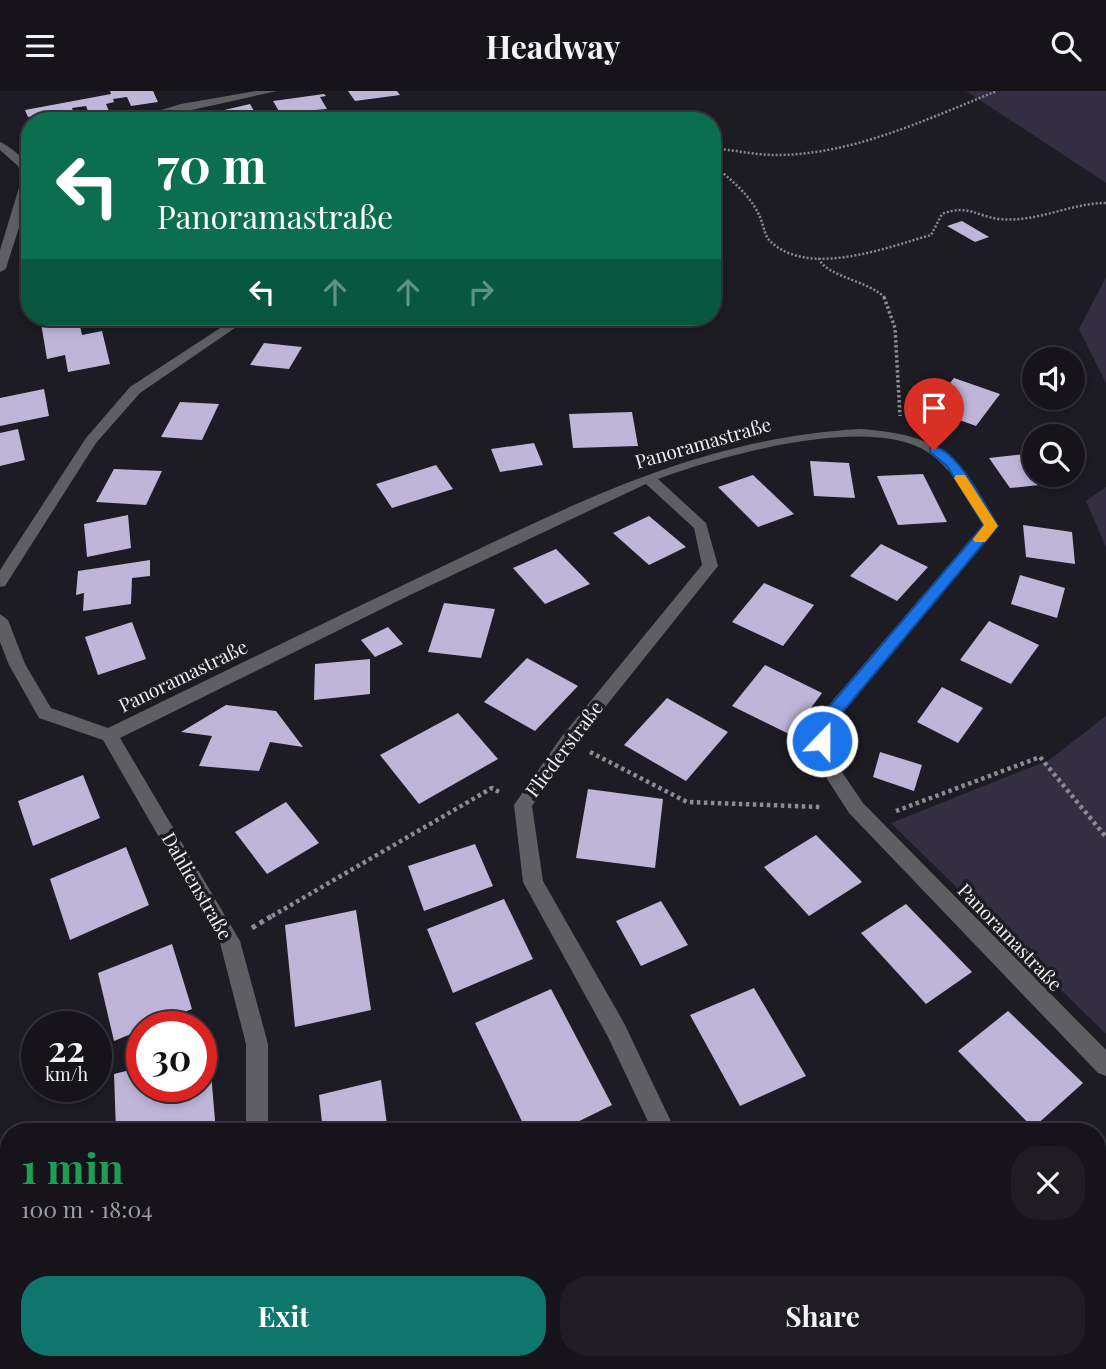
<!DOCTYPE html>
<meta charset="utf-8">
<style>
body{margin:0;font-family:"Playfair Display",serif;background:#1f1d23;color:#f1f3f6;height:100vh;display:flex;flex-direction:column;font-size:26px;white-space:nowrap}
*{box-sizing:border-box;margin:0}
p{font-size:23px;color:#9e9ea2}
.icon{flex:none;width:38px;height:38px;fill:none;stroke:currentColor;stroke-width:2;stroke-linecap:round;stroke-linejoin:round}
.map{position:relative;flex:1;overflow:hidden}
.panel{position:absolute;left:0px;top:1032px;width:1106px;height:247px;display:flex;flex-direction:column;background:#16141a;border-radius:28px 28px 0 0;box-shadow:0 4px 10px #0003,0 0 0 2px #353339}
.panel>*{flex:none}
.top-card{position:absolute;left:21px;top:21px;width:700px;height:214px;border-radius:28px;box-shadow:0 4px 10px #0003,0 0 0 2px #353339;background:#0b6e4f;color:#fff;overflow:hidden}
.controls{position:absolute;left:1022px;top:256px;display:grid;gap:14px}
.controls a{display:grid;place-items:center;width:63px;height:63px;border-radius:50%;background:#16141a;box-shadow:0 4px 10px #0003,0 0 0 2px #353339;font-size:35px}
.speed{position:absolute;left:21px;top:920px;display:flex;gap:14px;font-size:35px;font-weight:700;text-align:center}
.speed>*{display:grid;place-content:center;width:91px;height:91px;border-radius:50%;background:#16141a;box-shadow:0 4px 10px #0003,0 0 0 2px #353339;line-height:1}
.speed small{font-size:18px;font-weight:400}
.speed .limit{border:10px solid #d22;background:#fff;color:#111}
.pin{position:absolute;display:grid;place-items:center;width:60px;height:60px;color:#fff;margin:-72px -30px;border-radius:50% 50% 50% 0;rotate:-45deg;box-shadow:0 0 7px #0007}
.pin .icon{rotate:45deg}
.me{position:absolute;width:77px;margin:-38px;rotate:22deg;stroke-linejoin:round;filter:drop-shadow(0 0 5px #0008)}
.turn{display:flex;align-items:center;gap:24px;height:147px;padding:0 21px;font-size:32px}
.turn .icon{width:91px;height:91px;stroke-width:2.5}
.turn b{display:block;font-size:49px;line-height:60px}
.lanes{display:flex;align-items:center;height:66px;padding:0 21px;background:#0003;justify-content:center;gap:35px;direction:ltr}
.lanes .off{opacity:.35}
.round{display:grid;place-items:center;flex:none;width:74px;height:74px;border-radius:28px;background:#1f1d23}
.overview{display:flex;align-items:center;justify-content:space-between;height:119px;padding:0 21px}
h1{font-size:42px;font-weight:700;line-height:52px;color:#1e9e55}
.primary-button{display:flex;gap:14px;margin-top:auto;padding:14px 21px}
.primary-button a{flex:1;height:80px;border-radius:28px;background:#0f766e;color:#fff;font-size:28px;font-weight:700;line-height:80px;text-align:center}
.primary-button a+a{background:#1f1d23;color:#f1f3f6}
header{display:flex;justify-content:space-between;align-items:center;height:91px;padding:0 21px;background:#16141a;font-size:32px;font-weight:700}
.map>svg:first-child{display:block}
</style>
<header><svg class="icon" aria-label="menu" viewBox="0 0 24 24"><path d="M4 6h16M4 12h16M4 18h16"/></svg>Headway<svg class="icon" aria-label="search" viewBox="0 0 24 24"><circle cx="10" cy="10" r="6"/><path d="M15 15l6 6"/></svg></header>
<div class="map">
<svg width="1106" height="1278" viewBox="0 0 1106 1278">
<rect width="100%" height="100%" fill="#1d1b23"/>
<g fill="#332e42">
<polygon points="966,0 1106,0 1106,92"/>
<polygon points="1106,186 1106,292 1079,238"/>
<polygon points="1106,396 1106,456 1086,410"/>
<polygon points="1106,625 1106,943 891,732 1049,669"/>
</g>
<g fill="#beb5d9">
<polygon points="110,0 153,0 158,11 131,15 127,6 113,8 114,11 106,13 109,20 89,23 86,15 72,17 73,20 64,21 66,29 60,30 44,30 42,24 28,26 25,19 111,3"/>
<polygon points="348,0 397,0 400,4 355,10"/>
<polygon points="324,3 326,5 320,6 327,18 280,22 273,10"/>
<polygon points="250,13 260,30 211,30 207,23"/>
<polygon points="962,130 989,146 975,151 947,135"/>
<polygon points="40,226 78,226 82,244 102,240 110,273 68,281 65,264 47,268"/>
<polygon points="153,226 190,226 190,227 157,234"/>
<polygon points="264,252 302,256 289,278 250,274"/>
<polygon points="954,287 1000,303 976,335 929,318"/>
<polygon points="44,298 49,325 0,335 0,307"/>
<polygon points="180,311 219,313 202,349 161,346"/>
<polygon points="632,321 638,355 573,357 569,323"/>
<polygon points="18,338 25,369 0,375 0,342"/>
<polygon points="534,352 543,374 500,381 491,358"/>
<polygon points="1034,362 1034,383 1062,383 1068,391 1010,397 989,367"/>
<polygon points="810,370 849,372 855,407 814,405"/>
<polygon points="436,374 453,398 392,417 376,393"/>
<polygon points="114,378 162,380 146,414 96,411"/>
<polygon points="923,383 947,431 898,434 877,385"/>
<polygon points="753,384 794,423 758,436 718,396"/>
<polygon points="128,424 131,457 87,466 84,433"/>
<polygon points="649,425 686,456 649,474 613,442"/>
<polygon points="1023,434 1072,441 1075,473 1026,466"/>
<polygon points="881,453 928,476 897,510 850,485"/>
<polygon points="556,458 590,493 545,513 513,477"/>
<polygon points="150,469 150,485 132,487 131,513 83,520 84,502 76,504 78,480"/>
<polygon points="1020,484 1065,497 1057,527 1011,513"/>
<polygon points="764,492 814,514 783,555 732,531"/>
<polygon points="444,512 495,518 481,567 428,561"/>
<polygon points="989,530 1039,554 1011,593 960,569"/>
<polygon points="132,531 146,568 98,584 85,546"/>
<polygon points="388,536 403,553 375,566 361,549"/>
<polygon points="527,567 578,595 535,640 484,611"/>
<polygon points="370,568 370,603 314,609 315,573"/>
<polygon points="765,574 822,602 791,644 732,615"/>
<polygon points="942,596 983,617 958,652 917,631"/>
<polygon points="667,607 728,641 686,690 624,654"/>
<polygon points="226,614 276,620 303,656 270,651 259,680 199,675 212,645 181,641"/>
<polygon points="458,622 498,668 419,713 380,664"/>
<polygon points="880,661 922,674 914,700 873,686"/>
<polygon points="83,684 100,727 33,755 18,710"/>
<polygon points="588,698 663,708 655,777 576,767"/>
<polygon points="286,711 319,752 267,783 235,741"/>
<polygon points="816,744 862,791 809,825 764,776"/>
<polygon points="475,753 493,795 424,820 408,775"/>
<polygon points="126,756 149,814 70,849 50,788"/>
<polygon points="504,808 533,868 453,902 427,838"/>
<polygon points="661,810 688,854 641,875 616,830"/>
<polygon points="906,813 972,881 926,913 861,842"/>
<polygon points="356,819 371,919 295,936 285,834"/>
<polygon points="172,853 192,918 114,950 98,882"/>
<polygon points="754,897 806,985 740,1015 690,924"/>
<polygon points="551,898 612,1014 557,1041 527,1041 475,932"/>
<polygon points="1008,920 1083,992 1033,1037 958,960"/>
<polygon points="209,958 216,1041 116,1041 114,983 142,976 142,996 201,996 201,960"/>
<polygon points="381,989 388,1041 323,1041 319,1004"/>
<polygon points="1097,1068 1106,1070 1106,1194 1097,1192"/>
<polygon points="1097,1259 1106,1266 1106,1278 994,1278 999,1270 1097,1270"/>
<polygon points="70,1270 169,1270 168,1278 68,1278"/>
<polygon points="290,1270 362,1270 361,1278 289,1278"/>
</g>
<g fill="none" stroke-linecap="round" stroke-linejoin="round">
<g stroke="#8c8b91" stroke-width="2.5" stroke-dasharray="2 2" stroke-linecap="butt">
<path d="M712,57C733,59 755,64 776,64C853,64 927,28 997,0"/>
<path d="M712,72C729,88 749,102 759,124C763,131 764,143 769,149C807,188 888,156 931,144L942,123C968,113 976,125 999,128C1037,132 1070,112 1106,112"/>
<path d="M819,167C824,185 870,190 885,207"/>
</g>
<polyline stroke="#8c8b91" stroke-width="3.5" stroke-dasharray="2.5 2.5" stroke-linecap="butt" points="884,206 895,237 900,325"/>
<g stroke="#8c8b91" stroke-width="4.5" stroke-dasharray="3.5 3.5" stroke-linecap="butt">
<polyline points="590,661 687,711 821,716"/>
<polyline points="896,720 1040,666 1106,746"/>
<polyline points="272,825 492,697 501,702"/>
</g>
<polyline stroke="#8c8b91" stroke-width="5" stroke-dasharray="4.5 4.5" stroke-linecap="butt" points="252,837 275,823"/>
<g fill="#5f5e63" fill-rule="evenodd">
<polygon points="256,0 277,0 142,30 125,30 181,13"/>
<path d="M0,51C9,55 25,67 29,76C36,97 12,155 6,178L0,181V159L22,87L18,75L0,59Z"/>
<polygon points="237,226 251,226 140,302 96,352 5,495 0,496 0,479 86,347 130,296"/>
<path d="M860,338C946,344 956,366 998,435L831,636V665L863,712L1106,959V985L1098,982L849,722L813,666V634L816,629L983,434C968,409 954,379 929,362C870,322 721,365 658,388L706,432L718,475L574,655L532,715L543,790L624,932L676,1041H653L608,946L523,791L514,714L562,645L702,474L694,437L646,393L410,504L120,647L240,850L268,953V1041H246V953L220,852L103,649L39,627L9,574L0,551V523L8,529L25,573L51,617L108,637C219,583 330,529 441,476C581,410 702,347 860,338Z"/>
<polygon points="207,1270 233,1270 231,1278 205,1278"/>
<polygon points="685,1270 711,1270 712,1278 686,1278"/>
</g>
</g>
<path fill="#1a73e8" stroke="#114b97" stroke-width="2" d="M930,356C954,352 986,416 998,435L830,636L828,655H816L817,630L984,434L947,375L930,361Z"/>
<polygon fill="#f59e0b" points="956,384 965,384 998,435 985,451 975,451 973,448 984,434 954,387"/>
<g text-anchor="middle" stroke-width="7" stroke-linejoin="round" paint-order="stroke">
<g font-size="19" fill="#f0eff4" stroke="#1d1b23">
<text transform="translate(703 352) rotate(-16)" y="7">Panoramastraße</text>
<text transform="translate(183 585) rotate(-26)" y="7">Panoramastraße</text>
<text transform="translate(564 658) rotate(-53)" y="7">Fliederstraße</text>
<text transform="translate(197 795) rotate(60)" y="7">Dahlienstraße</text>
<text transform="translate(1010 846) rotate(46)" y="7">Panoramastraße</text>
</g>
</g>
</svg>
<div class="controls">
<a><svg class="icon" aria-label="sound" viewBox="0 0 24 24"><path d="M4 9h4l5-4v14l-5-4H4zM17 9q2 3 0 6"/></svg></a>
<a><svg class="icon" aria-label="search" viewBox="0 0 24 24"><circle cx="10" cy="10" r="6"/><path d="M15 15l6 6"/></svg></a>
</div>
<div class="speed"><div>22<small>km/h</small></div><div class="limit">30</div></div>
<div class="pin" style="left:934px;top:359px;background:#d93025"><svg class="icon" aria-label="arrive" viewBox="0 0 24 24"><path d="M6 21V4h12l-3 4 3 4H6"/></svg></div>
<svg class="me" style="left:822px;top:650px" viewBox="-20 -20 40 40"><circle r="17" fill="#1a73e8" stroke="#fff" stroke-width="3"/><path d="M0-11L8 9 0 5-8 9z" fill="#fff"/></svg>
<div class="top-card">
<div class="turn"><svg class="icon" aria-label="left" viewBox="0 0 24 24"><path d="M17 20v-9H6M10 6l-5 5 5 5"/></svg><div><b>70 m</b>Panoramastraße</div></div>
<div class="lanes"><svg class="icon" aria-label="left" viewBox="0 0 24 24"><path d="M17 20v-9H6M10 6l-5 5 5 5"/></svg><svg class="icon off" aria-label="ahead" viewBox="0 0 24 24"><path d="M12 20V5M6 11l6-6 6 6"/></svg><svg class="icon off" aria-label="ahead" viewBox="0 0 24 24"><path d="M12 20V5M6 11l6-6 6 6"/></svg><svg class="icon off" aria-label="right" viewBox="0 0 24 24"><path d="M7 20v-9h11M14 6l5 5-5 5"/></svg></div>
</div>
<section class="panel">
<div class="overview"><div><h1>1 min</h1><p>100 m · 18:04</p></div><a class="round"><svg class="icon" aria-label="close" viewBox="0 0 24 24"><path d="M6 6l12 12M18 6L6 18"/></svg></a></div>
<div class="primary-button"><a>Exit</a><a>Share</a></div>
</section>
</div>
